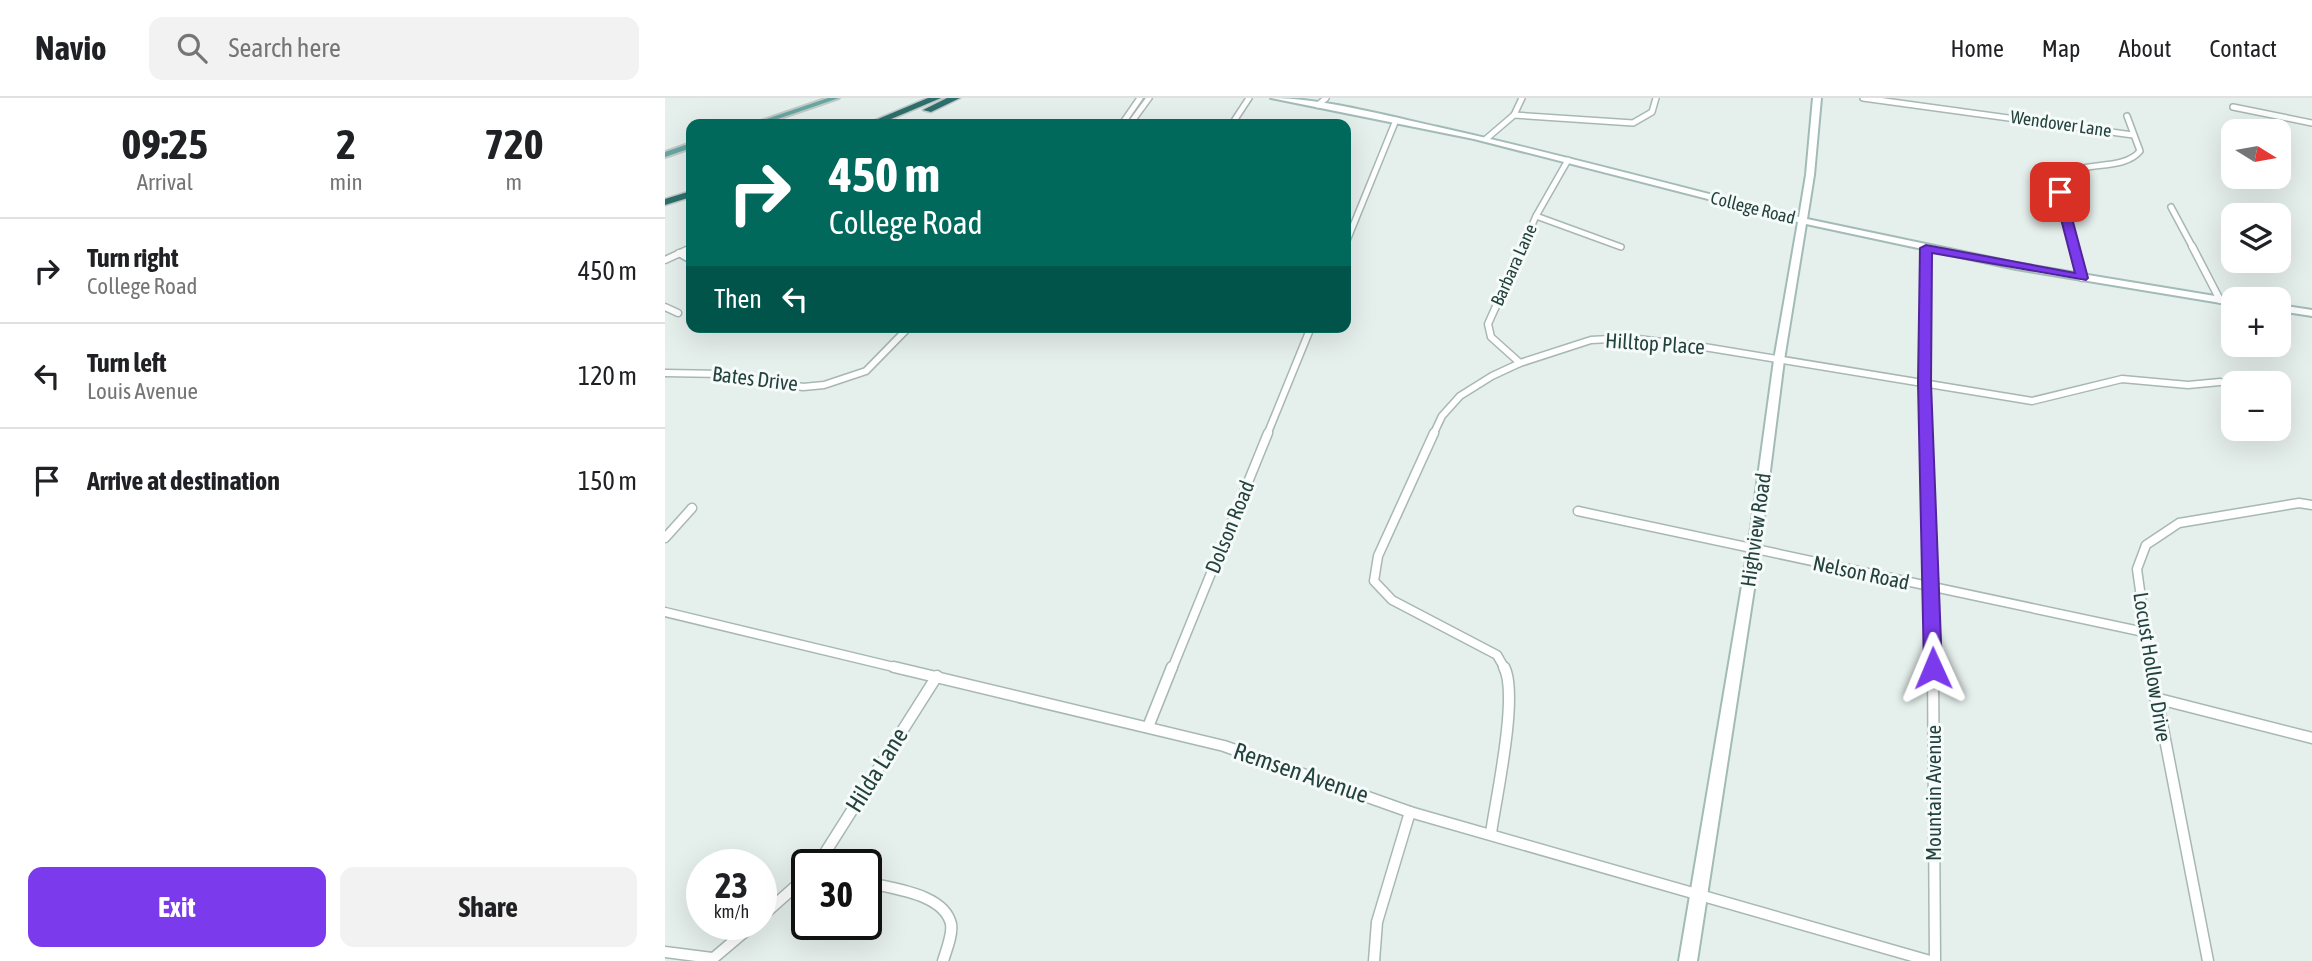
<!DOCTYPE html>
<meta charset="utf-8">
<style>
body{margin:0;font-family:"Asap Condensed",sans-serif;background:#f2f2f2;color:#202124;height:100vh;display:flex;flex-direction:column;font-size:26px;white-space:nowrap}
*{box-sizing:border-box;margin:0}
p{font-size:23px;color:#757577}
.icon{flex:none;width:38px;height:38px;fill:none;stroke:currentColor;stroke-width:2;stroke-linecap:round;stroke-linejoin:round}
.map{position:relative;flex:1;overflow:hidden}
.side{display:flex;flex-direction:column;background:#fff;width:665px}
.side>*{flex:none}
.banner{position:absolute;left:21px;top:21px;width:665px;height:214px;border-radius:14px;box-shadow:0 7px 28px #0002;background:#00695c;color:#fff;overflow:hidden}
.needle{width:46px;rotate:101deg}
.controls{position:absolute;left:1556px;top:21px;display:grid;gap:14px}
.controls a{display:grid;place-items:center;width:70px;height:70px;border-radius:14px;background:#fff;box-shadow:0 7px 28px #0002;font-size:35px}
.speed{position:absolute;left:21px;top:751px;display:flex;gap:14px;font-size:35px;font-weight:700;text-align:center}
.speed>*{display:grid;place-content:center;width:91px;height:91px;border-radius:50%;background:#fff;box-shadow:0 7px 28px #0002;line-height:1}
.speed small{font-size:18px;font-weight:400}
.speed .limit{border:4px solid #111;border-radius:10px;background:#fff;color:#111}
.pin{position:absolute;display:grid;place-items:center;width:60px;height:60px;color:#fff;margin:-30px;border-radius:14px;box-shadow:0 4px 10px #0006}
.me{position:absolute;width:77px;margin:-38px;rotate:359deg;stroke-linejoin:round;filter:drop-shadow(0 0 5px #0008)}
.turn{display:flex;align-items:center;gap:24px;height:147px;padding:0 28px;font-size:32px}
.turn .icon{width:91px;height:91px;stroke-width:2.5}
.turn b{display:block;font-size:49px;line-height:60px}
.then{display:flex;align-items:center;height:66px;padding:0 28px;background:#0003;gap:14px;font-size:26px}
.eta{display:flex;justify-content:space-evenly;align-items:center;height:119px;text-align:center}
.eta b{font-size:42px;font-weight:700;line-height:49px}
.button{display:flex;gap:14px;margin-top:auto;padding:14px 28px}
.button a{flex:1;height:80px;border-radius:14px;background:#7c3aed;color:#fff;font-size:28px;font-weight:700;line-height:80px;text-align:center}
.button a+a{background:#f2f2f2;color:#202124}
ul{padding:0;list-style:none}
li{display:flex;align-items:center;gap:21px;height:105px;padding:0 28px;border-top:2px solid #e0e0e0}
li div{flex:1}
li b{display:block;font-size:26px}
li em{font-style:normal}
header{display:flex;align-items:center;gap:42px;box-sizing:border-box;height:98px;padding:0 35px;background:#fff;border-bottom:2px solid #e0e0e0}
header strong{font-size:33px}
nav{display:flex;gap:38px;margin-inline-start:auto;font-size:24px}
.search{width:490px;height:63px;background:#f2f2f2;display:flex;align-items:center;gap:18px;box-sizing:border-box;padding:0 24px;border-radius:14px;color:#757577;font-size:26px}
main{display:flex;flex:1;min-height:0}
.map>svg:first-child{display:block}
</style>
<header>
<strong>Navio</strong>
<div class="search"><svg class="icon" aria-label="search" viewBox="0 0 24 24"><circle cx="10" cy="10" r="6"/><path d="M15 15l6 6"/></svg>Search here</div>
<nav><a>Home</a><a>Map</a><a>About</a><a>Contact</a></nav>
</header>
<main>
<section class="side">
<div class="eta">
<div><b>09:25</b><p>Arrival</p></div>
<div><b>2</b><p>min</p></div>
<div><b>720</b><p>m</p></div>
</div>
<ul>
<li><svg class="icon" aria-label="right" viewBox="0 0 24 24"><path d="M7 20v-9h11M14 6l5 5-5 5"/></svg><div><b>Turn right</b><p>College Road</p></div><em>450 m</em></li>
<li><svg class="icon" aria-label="left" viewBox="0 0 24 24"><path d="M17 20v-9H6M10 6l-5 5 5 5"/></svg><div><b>Turn left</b><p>Louis Avenue</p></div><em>120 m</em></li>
<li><svg class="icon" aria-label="arrive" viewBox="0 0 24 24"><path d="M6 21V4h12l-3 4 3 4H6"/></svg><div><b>Arrive at destination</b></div><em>150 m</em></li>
</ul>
<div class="button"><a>Exit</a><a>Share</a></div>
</section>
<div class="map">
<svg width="1647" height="863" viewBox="0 0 1647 863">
<rect width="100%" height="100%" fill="#e5efec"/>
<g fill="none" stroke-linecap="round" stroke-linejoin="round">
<g stroke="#a7b8b4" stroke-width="8">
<g id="street-far3">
<polyline points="1198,0 1468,37"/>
<polyline points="653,7 661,0"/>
<polyline points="1568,9 1647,25"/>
<polyline points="849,17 968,25 987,14 991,0"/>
<polyline points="457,26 475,0"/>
<polyline points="465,26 484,0"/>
<polyline points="567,26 584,0"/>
<polyline points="821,41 849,17 857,0"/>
<polyline points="1506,109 1528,150"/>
<polyline points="871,118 956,149"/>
<polyline points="681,145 731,22"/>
<polyline points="857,150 871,118 903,62"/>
<path d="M1409,150C1405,133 1397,113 1395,96C1392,54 1454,79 1475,53L1462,18"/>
</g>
</g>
<g stroke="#a7b8b4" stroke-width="9">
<g id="street-far2">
<polyline points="1409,148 1417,180"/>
<polyline points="1527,148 1555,202"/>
<polyline points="1261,150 1259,285 1261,337"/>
<polyline points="14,155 26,162"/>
<polyline points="0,162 26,150"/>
<polyline points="0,209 13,215"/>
<polyline points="855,265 826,239 823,226 858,148"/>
<polyline points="0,275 58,276 138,289 159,287 201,273 244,229"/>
<polyline points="602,337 646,229"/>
<polyline points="768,337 777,318 795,298 827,278 855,265 926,242 964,240 1039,249 1367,303 1457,281 1523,287 1555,284"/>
</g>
</g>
<g stroke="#a7b8b4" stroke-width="11">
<g id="street-far1">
<polyline points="769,335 713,458 709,483 727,502 832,557 840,571"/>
<polyline points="1261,335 1268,571"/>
<polyline points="913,413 1479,534"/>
<polyline points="0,440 27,410"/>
<polyline points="0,514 237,571"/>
<polyline points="507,571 603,335"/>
<polyline points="1486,571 1472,471 1481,447 1514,425 1634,405 1647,407"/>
</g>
</g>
<g stroke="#a7b8b4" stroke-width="13">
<g id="street">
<polyline points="229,569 559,648 745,714 1265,863"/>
<polyline points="1268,569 1270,863"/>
<polyline points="1486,569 1543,863"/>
<polyline points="1490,600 1647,640"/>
<polyline points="483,629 507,569"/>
<path d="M826,735C831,700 854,596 839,569"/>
<polyline points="153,766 272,578"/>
<path d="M201,784C226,791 279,795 286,826C288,836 281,853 278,863"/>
<polyline points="96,819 142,778"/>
<polyline points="0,854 47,860"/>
<polyline points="45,863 89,826"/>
<polyline points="709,863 712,824 745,714"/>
</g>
</g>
<g stroke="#a2bbb6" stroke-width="4">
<g id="secondary">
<path d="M606,0C657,0 723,18 773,29C894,56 1014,89 1134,119L1141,77L1148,0H1156L1149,77L1142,121L1351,165L1568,201V207L1351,171L1141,126L1119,262L1095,452L1032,863H1014L1083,452L1109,262L1133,124L809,41Z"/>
<polygon points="1614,207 1647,212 1647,218 1614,213"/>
</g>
</g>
<g stroke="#c1cac9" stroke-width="4">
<g id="primary">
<polygon points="163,0 174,0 98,26 87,26"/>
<polygon points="26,45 26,50 0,59 0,54"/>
</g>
</g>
<g stroke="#c1cac9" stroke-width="3">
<g id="highway">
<polygon points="263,0 276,0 214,26 201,26"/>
<polygon points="282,0 295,0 266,14 258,12"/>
<polygon points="26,93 26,99 0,107 0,101"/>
</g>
</g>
<use href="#street-far3" stroke="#fff" stroke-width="5"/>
<use href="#street-far2" stroke="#fff" stroke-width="6"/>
<use href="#street-far1" stroke="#fff" stroke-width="8"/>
<use href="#street" stroke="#fff" stroke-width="10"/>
<use href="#secondary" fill="#fff" fill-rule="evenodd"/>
<use href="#primary" fill="#68a6a0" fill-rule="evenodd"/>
<use href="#highway" fill="#2d6f6c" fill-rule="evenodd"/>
</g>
<polygon fill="#7c3aed" stroke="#51269a" stroke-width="2" points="1395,91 1400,94 1423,180 1421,182 1267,155 1266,285 1277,570 1275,576 1268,578 1262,576 1259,570 1253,285 1255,150 1261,147 1410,175 1389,94"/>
<g text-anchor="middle" stroke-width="6" stroke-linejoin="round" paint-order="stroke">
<g font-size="18" fill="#23423e" stroke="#f6fbf9">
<text transform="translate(1396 26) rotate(8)" y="6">Wendover Lane</text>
<text transform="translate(1088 110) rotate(14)" y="6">College Road</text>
<text transform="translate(849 167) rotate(-66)" y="6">Barbara Lane</text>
</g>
<g font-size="21" fill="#23423e" stroke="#f6fbf9">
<text transform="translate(990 246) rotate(4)" y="7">Hilltop Place</text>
<text transform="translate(90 281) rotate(7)" y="7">Bates Drive</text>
<text transform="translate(565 429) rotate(-68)" y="7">Dolson Road</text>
<text transform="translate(1091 432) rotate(-82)" y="7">Highview Road</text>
<text transform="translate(1196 475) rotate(12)" y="7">Nelson Road</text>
<text transform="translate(1487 569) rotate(81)" y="7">Locust Hollow Drive</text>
<text transform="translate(1269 695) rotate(-90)" y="7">Mountain Avenue</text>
</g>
<g font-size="24" fill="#23423e" stroke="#f6fbf9">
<text transform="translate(212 672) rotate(-58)" y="8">Hilda Lane</text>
<text transform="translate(636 675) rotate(19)" y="8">Remsen Avenue</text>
</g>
</g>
</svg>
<div class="controls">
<a><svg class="needle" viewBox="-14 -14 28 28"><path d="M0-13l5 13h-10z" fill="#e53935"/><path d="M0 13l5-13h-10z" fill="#757577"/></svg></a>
<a><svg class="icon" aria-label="layers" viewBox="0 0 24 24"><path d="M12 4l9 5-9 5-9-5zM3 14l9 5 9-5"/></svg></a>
<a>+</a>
<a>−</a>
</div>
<div class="speed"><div>23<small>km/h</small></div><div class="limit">30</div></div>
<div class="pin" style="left:1395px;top:94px;background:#d93025"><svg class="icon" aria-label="arrive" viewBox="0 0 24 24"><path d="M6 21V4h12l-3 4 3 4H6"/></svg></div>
<svg class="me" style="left:1268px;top:570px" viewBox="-20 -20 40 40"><path d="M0-17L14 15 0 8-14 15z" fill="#7c3aed" stroke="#fff" stroke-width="4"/></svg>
<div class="banner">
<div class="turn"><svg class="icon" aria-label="right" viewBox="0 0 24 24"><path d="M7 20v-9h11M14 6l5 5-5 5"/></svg><div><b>450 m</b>College Road</div></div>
<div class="then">Then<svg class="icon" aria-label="left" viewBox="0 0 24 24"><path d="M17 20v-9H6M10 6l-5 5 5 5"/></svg></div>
</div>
</div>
</main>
